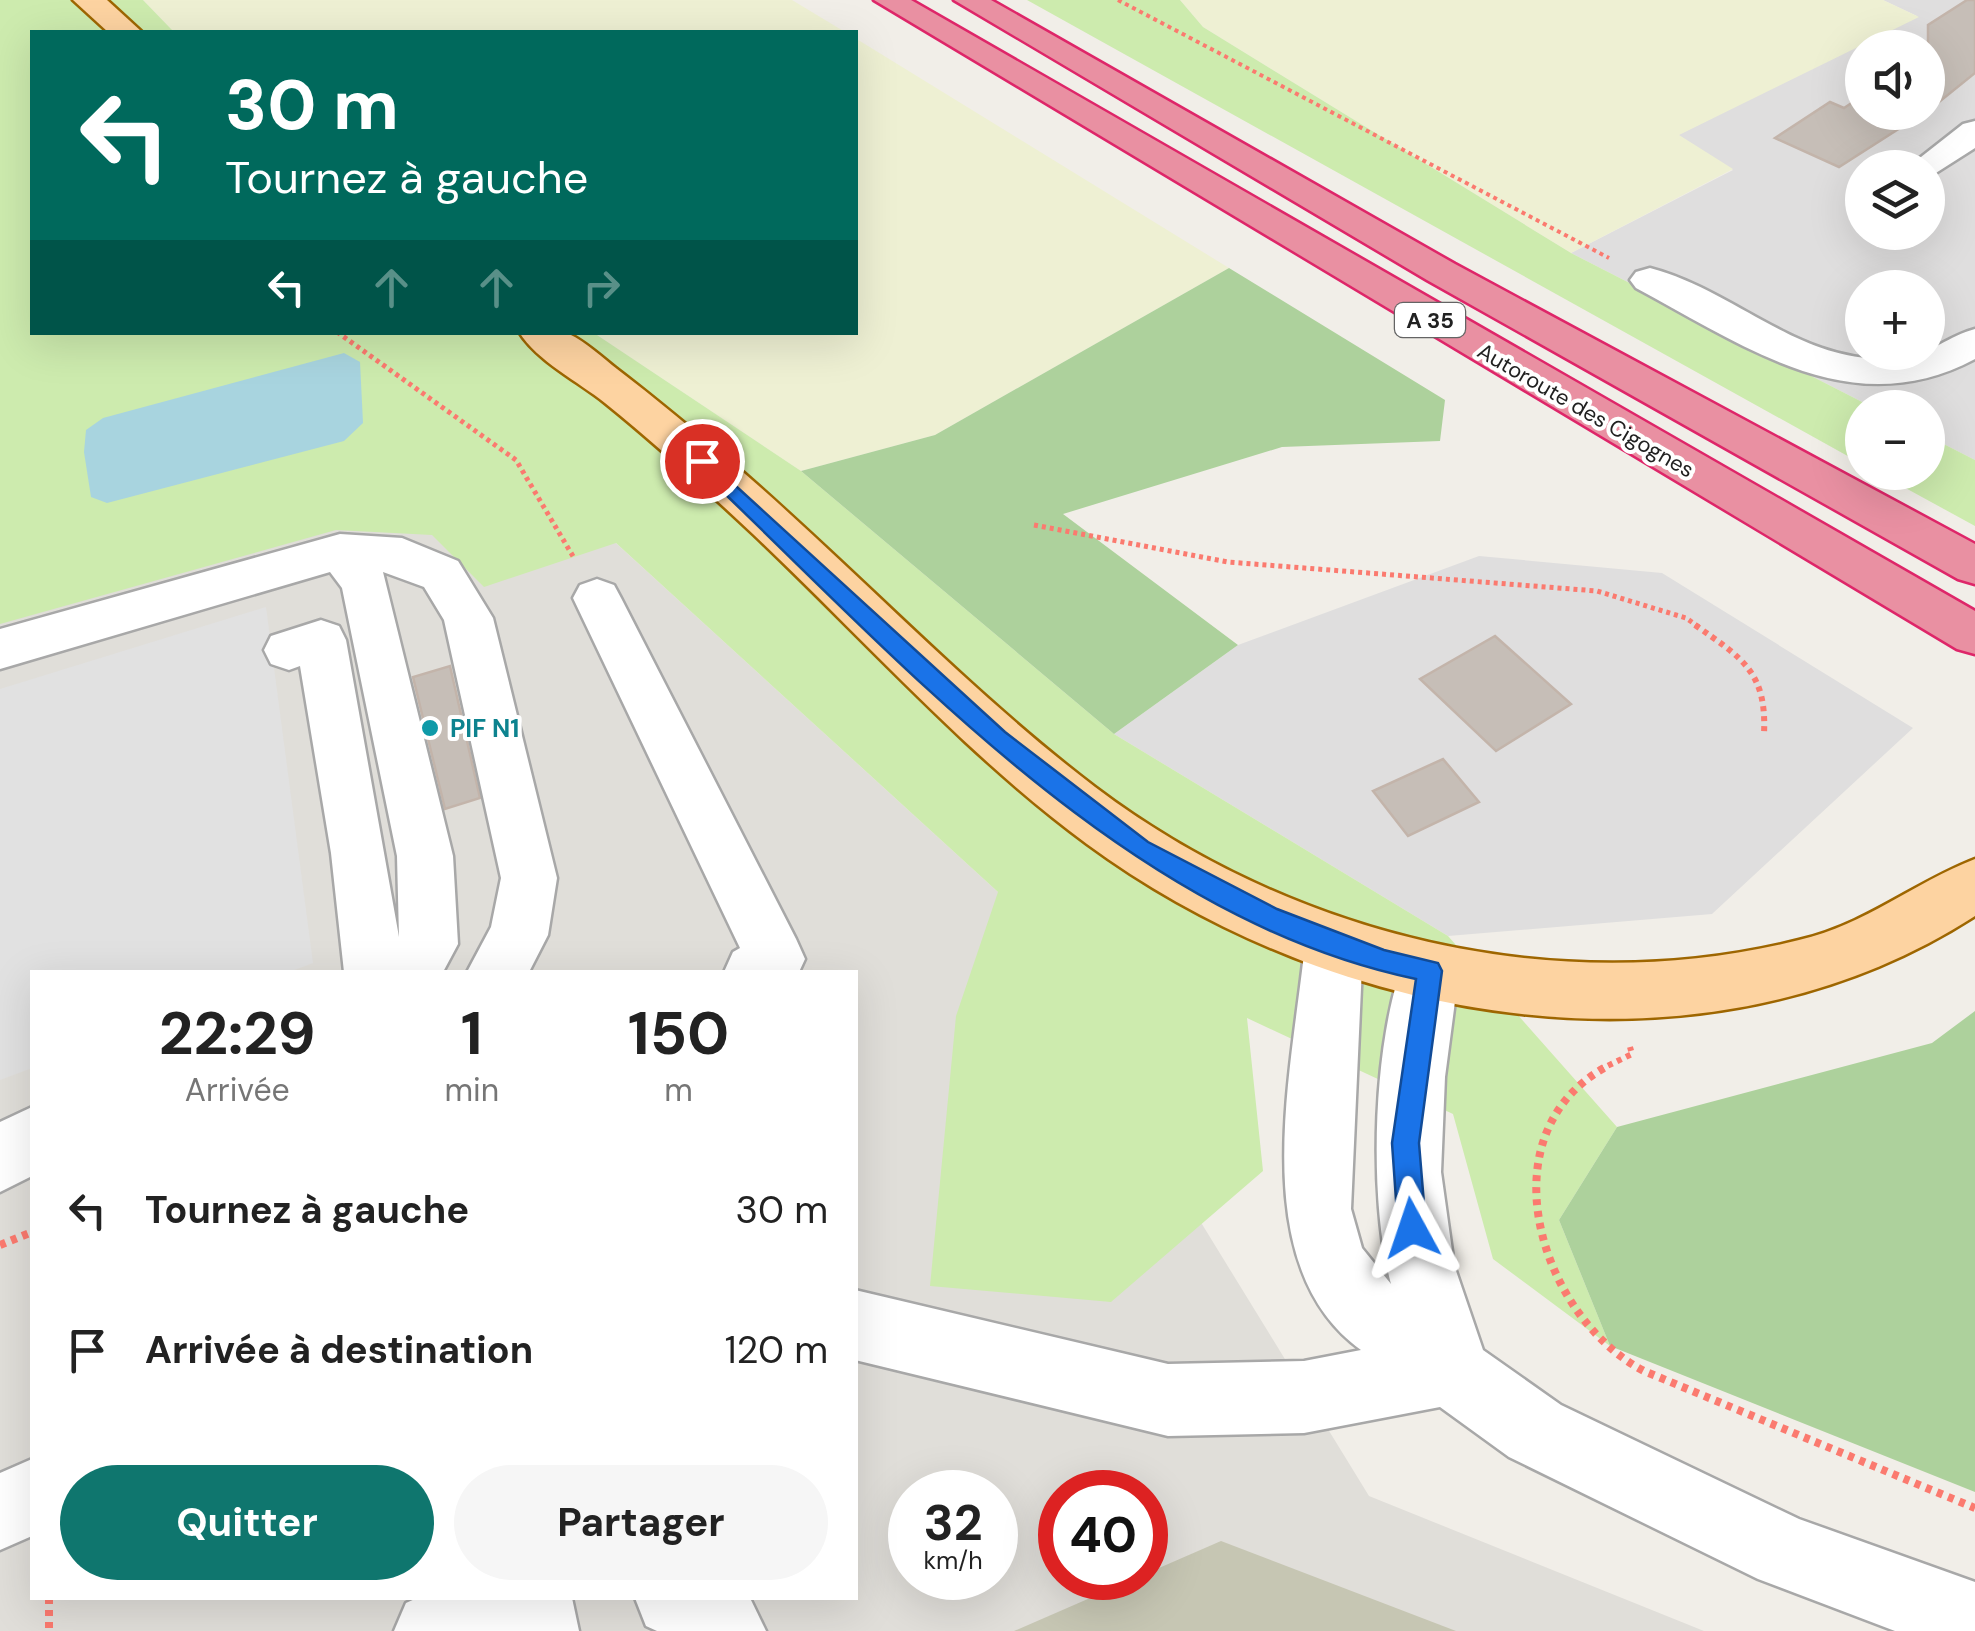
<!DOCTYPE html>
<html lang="fr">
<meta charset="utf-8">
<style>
body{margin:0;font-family:"DM Sans",sans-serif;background:#f6f6f6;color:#222;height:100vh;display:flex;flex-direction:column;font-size:38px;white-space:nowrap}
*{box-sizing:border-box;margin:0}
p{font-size:32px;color:#767676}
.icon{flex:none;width:55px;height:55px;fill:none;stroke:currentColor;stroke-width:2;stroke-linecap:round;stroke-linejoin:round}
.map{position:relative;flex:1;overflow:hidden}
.sheet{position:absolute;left:30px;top:970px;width:828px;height:630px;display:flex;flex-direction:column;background:#fff;border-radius:0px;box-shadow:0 10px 40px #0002}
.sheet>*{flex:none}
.top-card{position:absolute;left:30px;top:30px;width:828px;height:305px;border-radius:0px;box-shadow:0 10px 40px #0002;background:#00695c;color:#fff;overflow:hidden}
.buttons{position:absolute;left:1845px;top:30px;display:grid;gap:20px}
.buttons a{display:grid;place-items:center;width:100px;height:100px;border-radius:50%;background:#fff;box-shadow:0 10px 40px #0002;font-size:50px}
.speed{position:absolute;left:888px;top:1470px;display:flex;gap:20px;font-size:50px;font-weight:700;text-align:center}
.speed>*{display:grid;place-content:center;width:130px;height:130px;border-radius:50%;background:#fff;box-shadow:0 10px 40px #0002;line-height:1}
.speed small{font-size:25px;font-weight:400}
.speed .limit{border:15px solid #d22;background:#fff;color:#111}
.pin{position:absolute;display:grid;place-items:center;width:85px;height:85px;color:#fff;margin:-42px;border:5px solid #fff;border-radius:50%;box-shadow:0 2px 10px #0007}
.me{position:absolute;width:110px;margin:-55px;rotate:355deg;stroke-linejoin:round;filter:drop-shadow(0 0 8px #0008)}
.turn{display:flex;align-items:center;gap:35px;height:210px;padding:0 30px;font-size:45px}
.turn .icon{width:130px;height:130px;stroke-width:2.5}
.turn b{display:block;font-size:70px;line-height:85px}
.lanes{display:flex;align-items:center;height:95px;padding:0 30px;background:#0003;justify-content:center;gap:50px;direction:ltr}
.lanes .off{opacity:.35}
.eta{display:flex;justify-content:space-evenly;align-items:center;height:170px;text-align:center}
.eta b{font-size:60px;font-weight:700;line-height:70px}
.action{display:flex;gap:20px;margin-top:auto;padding:20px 30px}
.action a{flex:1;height:115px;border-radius:60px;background:#0f766e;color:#fff;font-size:40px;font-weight:700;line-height:115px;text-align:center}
.action a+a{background:#f6f6f6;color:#222}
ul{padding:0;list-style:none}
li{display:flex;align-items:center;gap:30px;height:140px;padding:0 30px}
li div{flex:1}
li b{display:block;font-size:38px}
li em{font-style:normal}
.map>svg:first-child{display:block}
</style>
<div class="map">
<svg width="1975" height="1631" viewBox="0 0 1975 1631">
<rect width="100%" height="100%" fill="#f1eee8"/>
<g fill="#dfdede" fill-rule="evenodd">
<path d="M1883,0H1975V460L1928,436V408L1872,407L1571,253L1733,170L1678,135L1917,16ZM1862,48H1928V112H1862ZM1862,168H1928V232H1862ZM1862,288H1928V352H1862Z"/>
<polygon points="1479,556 1662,573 1913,728 1712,914 1448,936 1114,734 1238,645"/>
</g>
<path fill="#e0ded9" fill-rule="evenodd" d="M0,0L32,32V332L386,333L998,892L1369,1496L1704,1631H0ZM32,972H855V1598H32ZM910,1492H995V1578H910ZM1060,1492H1145V1578H1060Z"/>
<polygon fill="#c6c6b3" points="1221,1541 1456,1631 1014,1631"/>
<g fill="#eef0d3">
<polygon points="143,0 792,0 845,32 174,32"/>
<polygon points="1180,0 1883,0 1919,17 1679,135 1733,169 1571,253 1203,27"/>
<polygon points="855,38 1229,268 935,435 801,471 594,333 855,332"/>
</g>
<g fill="#cdebae">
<polygon points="0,0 143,0 174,32 32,32 32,332 594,333 801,471 1114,734 1448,936 1617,1127 1559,1220 1610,1346 1493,1259 1453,1114 1247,1018 1263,1171 1111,1302 930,1286 956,1016 998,892 616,543 484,587 432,535 336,530 0,624"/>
<polygon points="1027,0 1180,0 1203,27 1571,253 1872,407 1862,408 1862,464"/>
<polygon points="1928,436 1975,460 1975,526 1878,473 1928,472"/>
</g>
<g fill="#add19c">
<polygon points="1229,268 1445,400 1440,441 1282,447 1063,514 1238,645 1114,734 801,471 935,435"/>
<polygon points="1975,1011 1975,1492 1610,1346 1559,1220 1617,1127 1932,1043"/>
</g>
<polygon fill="#e1e1e1" points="266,607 313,963 289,972 32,972 32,1068 0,1080 0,689"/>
<polygon fill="#a8d4df" points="344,353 360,362 363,423 344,441 107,503 91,497 84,452 86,430 103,418"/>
<g fill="#c6beb7" stroke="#c3b4aa" stroke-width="2.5">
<polygon points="1967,0 1975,0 1975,73 1928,111 1928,25"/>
<polygon points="1862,96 1862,112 1925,112 1839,167 1775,138 1830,102 1844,108"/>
<polygon points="1495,636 1571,704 1496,751 1420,679"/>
<polygon points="450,666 480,798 445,809 413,677"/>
<polygon points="1443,759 1479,802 1408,836 1373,791"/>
</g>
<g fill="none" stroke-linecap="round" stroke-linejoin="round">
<g stroke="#a8a8a8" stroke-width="5">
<g id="minor">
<polygon points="1975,121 1975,148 1928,178 1928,168 1907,168 1963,124"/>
<path d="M1650,268C1739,291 1807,372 1907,357C1931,353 1949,336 1975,329V359C1852,425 1745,346 1636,288L1630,280L1636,272Z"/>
<polygon points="340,534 402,538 458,561 493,618 557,878 548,935 529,972 467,972 491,927 501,878 444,620 424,587 383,572 453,856 458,944 443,972 344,972 331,853 300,666 289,670 271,664 264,650 271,636 321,620 339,626 346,640 399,937 397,856 342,588 330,572 0,669 0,629"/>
<polygon points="597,579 614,585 621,598 796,939 805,959 799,972 724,972 733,952 740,948 573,598 580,585"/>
<path d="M1334,917L1355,925L1363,944L1351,1209L1362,1248L1391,1284C1368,1199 1372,1033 1408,951L1429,943L1450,951L1459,971L1445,1077L1441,1172L1454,1265L1483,1350L1561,1405L1799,1519L1975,1582V1631H1895L1758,1579L1509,1457L1440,1407L1304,1433L1168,1436L855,1360V1290L1168,1364L1304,1361L1361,1350C1243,1265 1293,1068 1305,944L1313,925Z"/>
<polygon points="32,1107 32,1176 0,1192 0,1122"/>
<polygon points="32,1459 32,1536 0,1550 0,1473"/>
<polygon points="417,1598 572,1598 579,1631 394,1631 406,1603"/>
<polygon points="635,1598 750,1598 766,1631 657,1631 646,1626"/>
</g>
</g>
<g stroke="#9e6600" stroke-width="5">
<g id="major">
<polygon points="73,0 107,0 142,32 108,32"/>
<path d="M519,332C533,332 556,328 569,334C586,342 603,358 617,369C655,398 692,429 729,460C853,566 965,688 1095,787C1292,936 1556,1001 1799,940C1867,924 1913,883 1975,859V916C1705,1090 1337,1028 1087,844C965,754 863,638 753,534C705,489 656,444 605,403C579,382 537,361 519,332Z"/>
</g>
</g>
<g stroke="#de2669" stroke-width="5">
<g id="highway">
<polygon points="874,0 911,0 1975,611 1975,654 1957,649"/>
<polygon points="954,0 991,0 1455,264 1975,544 1975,584 1958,579 1427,280"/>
</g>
</g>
<polyline stroke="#fb7a6f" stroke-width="4" stroke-dasharray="4 4" stroke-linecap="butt" points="1118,0 1609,258"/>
<g stroke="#fb7a6f" stroke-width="5" stroke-dasharray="4 4" stroke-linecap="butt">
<polyline points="337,332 516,460 574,558"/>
<polyline points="1034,525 1228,562 1597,591 1686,618 1699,627"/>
</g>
<g stroke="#fb7a6f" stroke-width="6" stroke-dasharray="5 5" stroke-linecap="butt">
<path d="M1695,625C1742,658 1767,672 1764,734"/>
<polyline points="1599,1070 1632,1054 1630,1047"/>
</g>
<g stroke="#fb7a6f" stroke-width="8" stroke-dasharray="6 6" stroke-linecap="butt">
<path d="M1604,1068C1484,1136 1540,1317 1644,1371L1975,1508"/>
<polyline points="0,1245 32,1232"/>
<polyline points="49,1598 49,1631"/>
</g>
<use href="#minor" fill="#fff" fill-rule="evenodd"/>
<use href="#major" fill="#fdd3a1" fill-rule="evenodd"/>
<use href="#highway" fill="#e990a2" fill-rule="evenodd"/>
</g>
<path fill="#1a73e8" stroke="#114b97" stroke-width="2.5" d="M702,455L1005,732L1148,842L1277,909L1384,950L1438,963L1442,971L1419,1143L1426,1228L1422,1238L1412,1242L1402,1238L1398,1228L1392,1143L1416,979C1126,918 902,662 696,466L693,461Z"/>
<circle fill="#0f9aa8" stroke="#fff" stroke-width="4" cx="430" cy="728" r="10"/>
<g text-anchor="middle" stroke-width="8" stroke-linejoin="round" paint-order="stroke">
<rect fill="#fff" stroke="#646464" stroke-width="2.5" x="1395" y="303" width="70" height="34" rx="8"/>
<g font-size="22" font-weight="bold" fill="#212121">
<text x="1430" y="328">A 35</text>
</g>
<g font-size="22" fill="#212121" stroke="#fff">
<text transform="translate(1586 410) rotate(30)" y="8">Autoroute des Cigognes</text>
</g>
<g font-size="25" font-weight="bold" fill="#0d838f" stroke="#fff" text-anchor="start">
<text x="450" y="737">PIF N1</text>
</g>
</g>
</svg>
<div class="buttons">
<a><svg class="icon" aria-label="sound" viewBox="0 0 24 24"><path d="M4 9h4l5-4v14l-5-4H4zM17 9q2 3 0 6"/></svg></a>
<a><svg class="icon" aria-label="layers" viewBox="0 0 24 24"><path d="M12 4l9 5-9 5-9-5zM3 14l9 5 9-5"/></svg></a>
<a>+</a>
<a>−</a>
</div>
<div class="speed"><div>32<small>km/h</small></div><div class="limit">40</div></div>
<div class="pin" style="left:702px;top:461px;background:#d93025"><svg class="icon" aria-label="arrive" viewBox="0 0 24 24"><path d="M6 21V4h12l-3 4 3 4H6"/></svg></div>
<svg class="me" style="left:1412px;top:1228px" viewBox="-20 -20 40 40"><path d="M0-17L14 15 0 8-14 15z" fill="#1a73e8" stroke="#fff" stroke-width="4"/></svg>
<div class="top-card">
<div class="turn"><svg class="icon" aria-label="left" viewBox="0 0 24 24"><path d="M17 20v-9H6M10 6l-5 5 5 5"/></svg><div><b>30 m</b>Tournez à gauche</div></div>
<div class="lanes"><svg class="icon" aria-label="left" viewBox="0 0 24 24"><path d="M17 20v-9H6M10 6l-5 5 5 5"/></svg><svg class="icon off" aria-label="ahead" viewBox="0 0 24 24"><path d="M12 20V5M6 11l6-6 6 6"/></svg><svg class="icon off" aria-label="ahead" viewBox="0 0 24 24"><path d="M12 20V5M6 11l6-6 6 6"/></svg><svg class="icon off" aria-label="right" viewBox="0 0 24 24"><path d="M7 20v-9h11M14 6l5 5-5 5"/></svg></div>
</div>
<section class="sheet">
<div class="eta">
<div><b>22:29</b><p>Arrivée</p></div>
<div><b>1</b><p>min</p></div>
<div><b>150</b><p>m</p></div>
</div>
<ul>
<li><svg class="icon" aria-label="left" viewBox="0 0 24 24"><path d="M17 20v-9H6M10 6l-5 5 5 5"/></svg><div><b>Tournez à gauche</b></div><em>30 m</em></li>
<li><svg class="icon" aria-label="arrive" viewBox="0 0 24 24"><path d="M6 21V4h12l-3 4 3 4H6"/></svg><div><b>Arrivée à destination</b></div><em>120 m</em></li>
</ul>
<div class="action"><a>Quitter</a><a>Partager</a></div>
</section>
</div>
